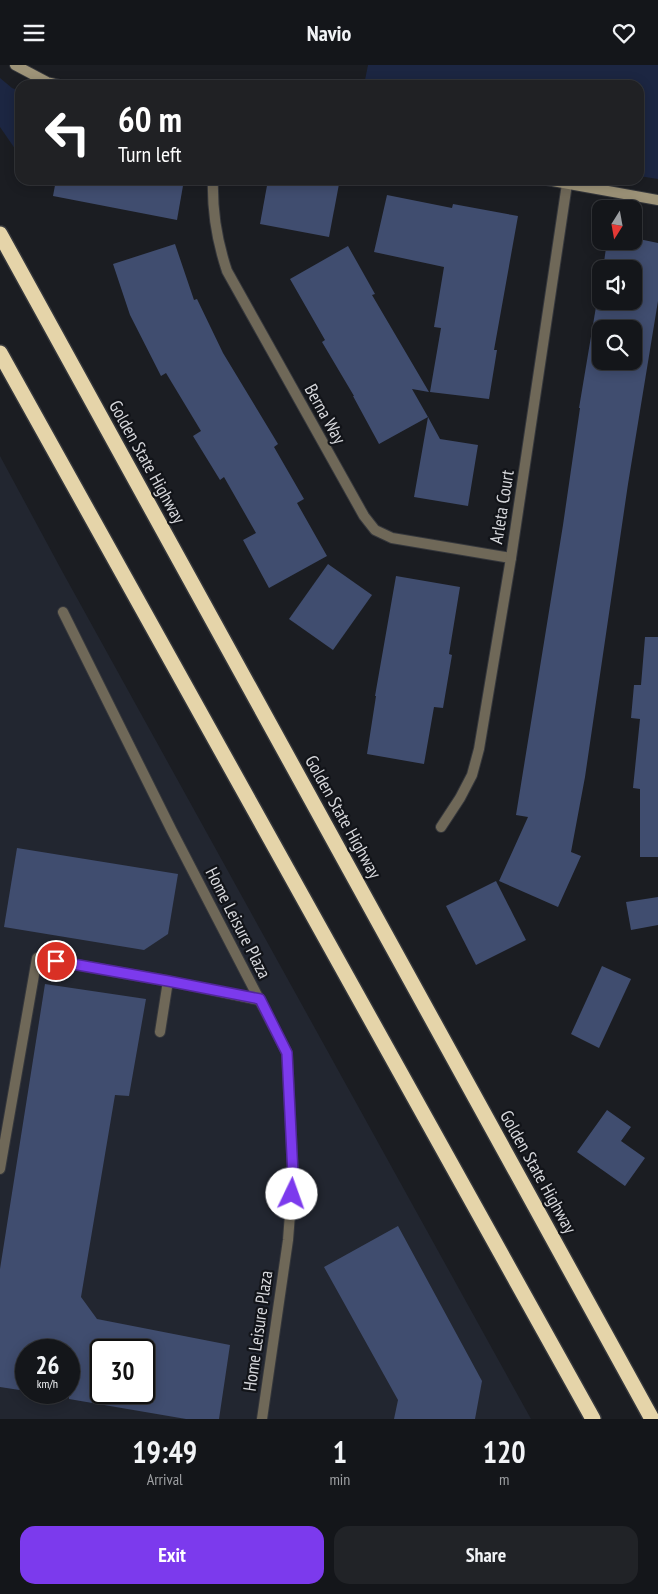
<!DOCTYPE html>
<style>
body{margin:0;font-family:"PT Sans Narrow",sans-serif;background:#212327;color:#f1f3f6;height:100vh;display:flex;flex-direction:column;font-size:19px;white-space:nowrap}
*{box-sizing:border-box;margin:0}
p{font-size:16px;color:#9d9fa2}
.icon{flex:none;width:28px;height:28px;fill:none;stroke:currentColor;stroke-width:2;stroke-linecap:round;stroke-linejoin:round}
.map{position:relative;height:1354px;overflow:hidden}
.drawer{display:flex;flex-direction:column;background:#14161a;flex:1}
.drawer>*{flex:none}
.top-card{position:absolute;left:15px;top:15px;width:629px;height:105px;border-radius:15px;box-shadow:0 2px 12px #0003,0 0 0 1px #333539;background:#202124;color:#fff;overflow:hidden}
.needle{width:32px;rotate:191deg}
.tools{position:absolute;left:592px;top:135px;display:grid;gap:10px}
.tools a{display:grid;place-items:center;width:50px;height:50px;border-radius:10px;background:#14161a;box-shadow:0 2px 12px #0003,0 0 0 1px #333539;font-size:25px}
.speed{position:absolute;left:15px;top:1274px;display:flex;gap:10px;font-size:25px;font-weight:700;text-align:center}
.speed>*{display:grid;place-content:center;width:65px;height:65px;border-radius:50%;background:#14161a;box-shadow:0 2px 12px #0003,0 0 0 1px #333539;line-height:1}
.speed small{font-size:12px;font-weight:400}
.speed .limit{border:2px solid #111;border-radius:8px;background:#fff;color:#111}
.pin{position:absolute;display:grid;place-items:center;width:42px;height:42px;color:#fff;margin:-21px;border:2px solid #fff;border-radius:50%;box-shadow:0 1px 5px #0007}
.me{position:absolute;width:55px;margin:-28px;rotate:3deg;stroke-linejoin:round;filter:drop-shadow(0 0 4px #0008)}
.turn{display:flex;align-items:center;gap:18px;height:105px;padding:0 20px;font-size:22px}
.turn .icon{width:65px;height:65px;stroke-width:2.5}
.turn b{display:block;font-size:35px;line-height:42px}
.eta{display:flex;justify-content:space-evenly;align-items:center;height:85px;text-align:center}
.eta b{font-size:30px;font-weight:700;line-height:35px}
.button{display:flex;gap:10px;margin-top:auto;padding:10px 20px}
.button a{flex:1;height:58px;border-radius:15px;background:#7c3aed;color:#fff;font-size:20px;font-weight:700;line-height:58px;text-align:center}
.button a+a{background:#212327;color:#f1f3f6}
header{display:flex;justify-content:space-between;align-items:center;height:65px;padding:0 20px;background:#14161a;font-size:22px;font-weight:700}
.map>svg:first-child{display:block}
</style>
<header><svg class="icon" aria-label="menu" viewBox="0 0 24 24"><path d="M4 6h16M4 12h16M4 18h16"/></svg>Navio<svg class="icon" aria-label="heart" viewBox="0 0 24 24"><path d="M12 20l-8-8c-3-5 5-10 8-4 3-6 11-1 8 4z"/></svg></header>
<div class="map">
<svg width="658" height="1354" viewBox="0 0 658 1354">
<rect width="100%" height="100%" fill="#1b1d22"/>
<path fill="#222630" fill-rule="evenodd" d="M0,391L62,506L531,1354H0ZM26,1285H69V1328H26ZM101,1285H144V1328H101Z"/>
<g fill="#1c2642">
<polygon points="368,0 658,0 658,114 639,111 639,20 364,20"/>
<polygon points="0,13 12,23 20,26 20,91 0,62"/>
</g>
<g fill="#404d6f" fill-rule="evenodd">
<polygon points="56,115 184,115 177,155 53,131"/>
<polygon points="268,115 319,115 339,119 329,172 260,159"/>
<polygon points="387,130 452,143 453,139 518,151 494,285 497,285 489,334 430,327 441,263 434,262 444,202 374,187"/>
<path d="M634,173L658,178V236L628,419L585,712L571,787L581,791L558,842L499,816L528,752L516,750L563,460L580,343H579L601,212V236H634V204H603L607,176H634ZM601,264H634V296H601Z"/>
<polygon points="175,179 194,235 197,234 223,288 278,379 274,382 304,434 297,438 327,491 269,523 243,475 256,468 224,412 220,415 193,371 201,366 166,308 161,311 130,250 113,199"/>
<polygon points="348,181 375,229 372,230 429,327 412,324 428,352 379,379 353,331 354,331 322,277 325,275 290,214"/>
<polygon points="428,352 440,374 478,380 468,441 414,432"/>
<polygon points="328,499 372,530 333,585 289,554"/>
<polygon points="396,511 460,522 449,589 452,590 443,643 434,642 424,699 367,689 376,631 375,631"/>
<polygon points="645,572 658,572 658,792 640,792 640,724 633,723 640,654 631,653 634,620 641,620"/>
<polygon points="17,783 178,809 168,869 144,885 4,862"/>
<polygon points="496,816 526,875 476,900 446,841"/>
<polygon points="658,832 658,860 631,865 626,837"/>
<polygon points="602,901 631,914 599,983 571,969"/>
<path d="M45,919L146,934L129,1031L115,1030L81,1232L97,1254L230,1280L219,1354H186L69,1334V1285H26V1326L0,1322V1204ZM101,1285H144V1328H101Z"/>
<polygon points="607,1045 631,1062 621,1076 645,1093 625,1121 577,1087"/>
<polygon points="398,1161 482,1316 475,1354 394,1354 398,1335 324,1202"/>
</g>
<g fill="none" stroke-linecap="round" stroke-linejoin="round">
<g stroke="#35373c" stroke-width="12">
<polyline id="lane" points="160,967 168,916 259,935"/>
</g>
<g stroke="#35373c" stroke-width="12">
<g id="street">
<path d="M213,115C212,147 217,176 227,206L364,451L375,465L392,473L511,493"/>
<polyline points="63,547 172,766 287,988 293,1110 288,1175 262,1354"/>
<polyline points="441,762 460,733 472,710 479,684 511,493 567,119"/>
<polyline points="0,1104 37,893 168,916"/>
</g>
</g>
<g stroke="#35373c" stroke-width="12">
<g id="secondary">
<polyline points="15,0 47,17 60,20"/>
<polyline points="547,115 658,135"/>
</g>
</g>
<g stroke="#35373c" stroke-width="18">
<g id="highway">
<polyline points="0,169 652,1354"/>
<polyline points="0,288 593,1354"/>
</g>
</g>
<use href="#lane" stroke="#6f6858" stroke-width="10"/>
<use href="#street" stroke="#6f6858" stroke-width="10"/>
<use href="#secondary" stroke="#9e9479" stroke-width="10"/>
<use href="#highway" stroke="#e5d4a9" stroke-width="15"/>
</g>
<g fill="none" stroke-linecap="round" stroke-linejoin="round">
<g stroke="#51269a" stroke-width="12">
<polyline id="route" points="56,896 168,916 260,934 287,988 293,1110 292,1129"/>
</g>
<use href="#route" stroke="#7c3aed" stroke-width="9"/>
</g>
<g text-anchor="middle" stroke-width="4.5" stroke-linejoin="round" paint-order="stroke">
<g font-size="18" fill="#d7d8dc" stroke="#121419">
<text transform="translate(325 349) rotate(61)" y="6">Berna Way</text>
<text transform="translate(147 397) rotate(61)" y="6">Golden State Highway</text>
<text transform="translate(502 442) rotate(-81)" y="6">Arleta Court</text>
<text transform="translate(343 752) rotate(61)" y="6">Golden State Highway</text>
<text transform="translate(238 858) rotate(63)" y="6">Home Leisure Plaza</text>
<text transform="translate(538 1107) rotate(61)" y="6">Golden State Highway</text>
<text transform="translate(258 1266) rotate(-82)" y="6">Home Leisure Plaza</text>
</g>
</g>
</svg>
<div class="tools">
<a><svg class="needle" viewBox="-14 -14 28 28"><path d="M0-13l5 13h-10z" fill="#e53935"/><path d="M0 13l5-13h-10z" fill="#9d9fa2"/></svg></a>
<a><svg class="icon" aria-label="sound" viewBox="0 0 24 24"><path d="M4 9h4l5-4v14l-5-4H4zM17 9q2 3 0 6"/></svg></a>
<a><svg class="icon" aria-label="search" viewBox="0 0 24 24"><circle cx="10" cy="10" r="6"/><path d="M15 15l6 6"/></svg></a>
</div>
<div class="speed"><div>26<small>km/h</small></div><div class="limit">30</div></div>
<div class="pin" style="left:56px;top:896px;background:#d93025"><svg class="icon" aria-label="arrive" viewBox="0 0 24 24"><path d="M6 21V4h12l-3 4 3 4H6"/></svg></div>
<svg class="me" style="left:292px;top:1129px" viewBox="-20 -20 40 40"><circle r="19" fill="#fff"/><path d="M0-13L10 11 0 6-10 11z" fill="#7c3aed"/></svg>
<div class="top-card">
<div class="turn"><svg class="icon" aria-label="left" viewBox="0 0 24 24"><path d="M17 20v-9H6M10 6l-5 5 5 5"/></svg><div><b>60 m</b>Turn left</div></div>
</div>
</div>
<section class="drawer">
<div class="eta">
<div><b>19:49</b><p>Arrival</p></div>
<div><b>1</b><p>min</p></div>
<div><b>120</b><p>m</p></div>
</div>
<div class="button"><a>Exit</a><a>Share</a></div>
</section>
